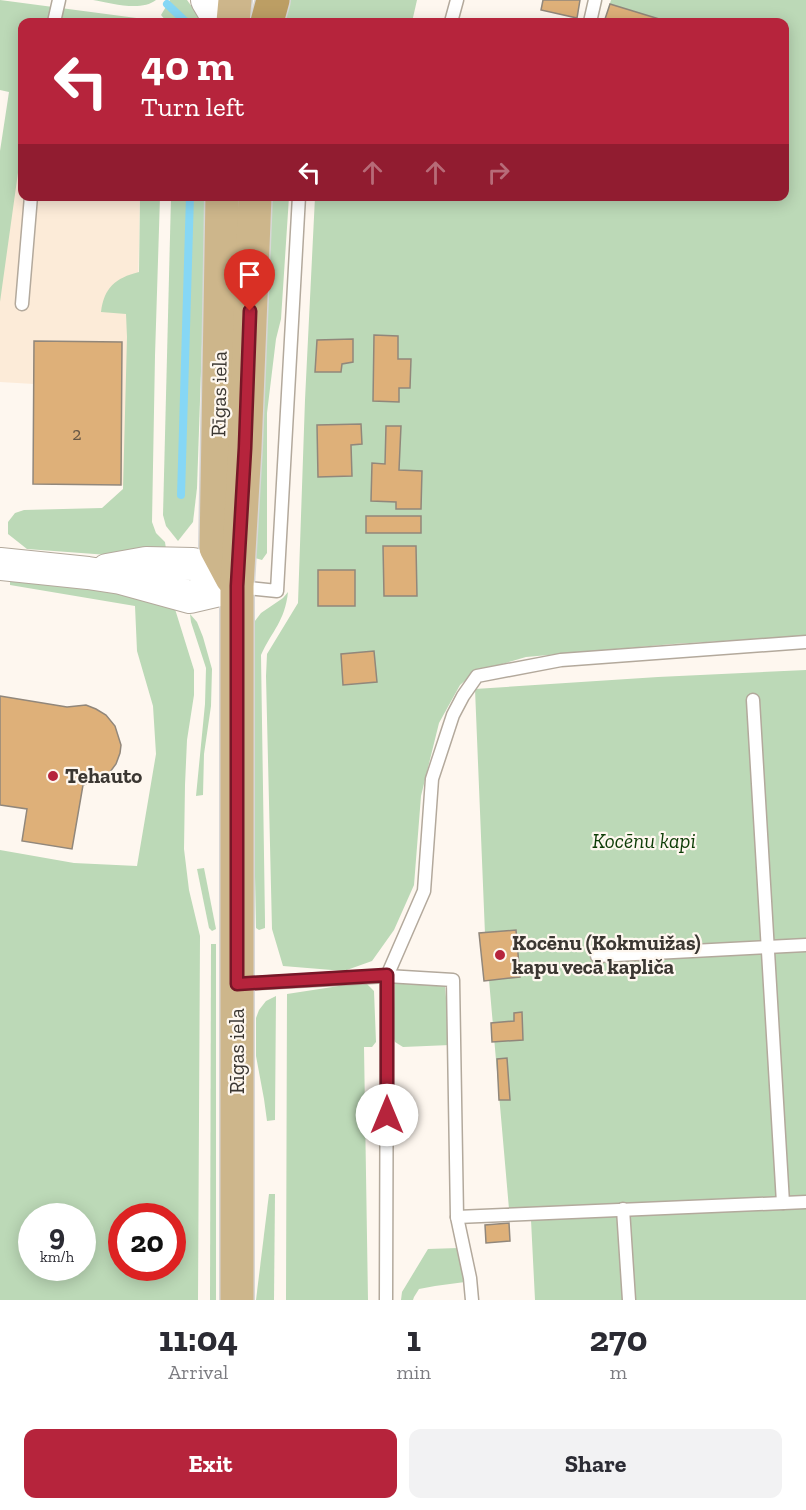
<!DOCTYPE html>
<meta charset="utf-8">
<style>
body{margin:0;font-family:"Zilla Slab",serif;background:#f2f2f3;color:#2b2b33;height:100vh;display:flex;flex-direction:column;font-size:22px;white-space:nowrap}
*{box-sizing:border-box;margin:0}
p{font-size:20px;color:#7c7c81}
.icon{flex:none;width:33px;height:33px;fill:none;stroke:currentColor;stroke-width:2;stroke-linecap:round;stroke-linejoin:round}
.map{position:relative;height:1300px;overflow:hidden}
.details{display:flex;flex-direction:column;background:#fff;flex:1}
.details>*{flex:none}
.banner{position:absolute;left:18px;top:18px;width:771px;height:183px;border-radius:12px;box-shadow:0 3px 15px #0003;background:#b6243c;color:#fff;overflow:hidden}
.speed{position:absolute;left:18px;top:1203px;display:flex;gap:12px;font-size:30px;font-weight:700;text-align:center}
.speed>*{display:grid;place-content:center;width:78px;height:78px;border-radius:50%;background:#fff;box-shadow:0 3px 15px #0003;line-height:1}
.speed small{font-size:15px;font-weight:400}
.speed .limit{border:9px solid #d22;background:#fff;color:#111}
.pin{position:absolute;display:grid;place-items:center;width:51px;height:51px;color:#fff;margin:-62px -26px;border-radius:50% 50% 50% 0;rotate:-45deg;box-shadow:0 0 6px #0007}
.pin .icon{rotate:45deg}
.me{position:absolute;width:66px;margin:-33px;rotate:0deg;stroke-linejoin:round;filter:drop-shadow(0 0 4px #0008)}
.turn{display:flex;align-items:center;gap:21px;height:126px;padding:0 24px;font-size:27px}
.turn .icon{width:78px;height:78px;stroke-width:2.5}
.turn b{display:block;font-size:42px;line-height:51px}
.lanes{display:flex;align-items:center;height:57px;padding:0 24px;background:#0003;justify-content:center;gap:30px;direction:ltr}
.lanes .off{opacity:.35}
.eta{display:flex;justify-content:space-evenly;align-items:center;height:102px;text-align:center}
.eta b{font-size:36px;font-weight:700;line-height:42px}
.button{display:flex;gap:12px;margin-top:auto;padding:12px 24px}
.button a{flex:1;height:69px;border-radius:12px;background:#b6243c;color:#fff;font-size:24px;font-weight:700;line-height:69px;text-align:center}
.button a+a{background:#f2f2f3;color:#2b2b33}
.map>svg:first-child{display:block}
</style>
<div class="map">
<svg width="806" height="1300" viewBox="0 0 806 1300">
<rect width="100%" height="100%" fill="#fef7ef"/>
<polygon fill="#fcebd8" points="22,93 22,196 140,197 134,487 121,485 122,342 34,384 0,382 0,256"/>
<g fill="#bcd9b7" fill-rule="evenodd">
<polygon points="0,0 144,19 150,22 22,22 22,144 0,302 0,151 9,92 0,90"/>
<path d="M93,0H156C141,12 111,3 93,0Z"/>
<polygon points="170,0 187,0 203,22 167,22 161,15"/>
<polygon points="286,0 417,0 412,22 279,22"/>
<polygon points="611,0 806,0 806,636 673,644 526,657 475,672 460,685 439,723 421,796 414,885 394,930 372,961 344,971 283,966 272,929 266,676 267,654 298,603 305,400 315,197 784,196 784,22 604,22"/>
<path d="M140,197H160L155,356L152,522L156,533L165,542L166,549L108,555L27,549L8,534V522L15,513L24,510L102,508L123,489L127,337L126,314L101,312C104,288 115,278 139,272Z"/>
<polygon points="171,197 207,197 197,488 193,522 178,541 166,526 163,515"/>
<polygon points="270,197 289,197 281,319 276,339 267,413 267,553 262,560 255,558 252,553"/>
<path d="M10,578L147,598L175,609L194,670V695L187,740L185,785L184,849L189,890L200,936L198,1300H0V850L74,863L137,866L156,754L153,706L137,651L135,606L10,585ZM32,1216H82V1268H32ZM122,1216H172V1268H122Z"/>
<path d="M288,592C285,621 272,631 261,655L265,921V928L259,930L256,928L252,722V625L261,613L283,598Z"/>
<polygon points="190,614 197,622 203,637 212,669 211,706 204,754 203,795 196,796 205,704 206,668 191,622"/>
<polygon points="806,670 806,1300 535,1300 531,1220 509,1209 485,934 475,689 658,677"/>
<polygon points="204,868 216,929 212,931 209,928 197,869"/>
<polygon points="211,944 216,944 216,1300 210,1300"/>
<polygon points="365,982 374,991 376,1042 372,1047 364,1047 368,1300 286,1300 287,994"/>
<polygon points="395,982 445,986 450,1045 403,1047 395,1042 393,1036"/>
<polygon points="276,996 275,1120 267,1121 264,1099 256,1056 256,1018 259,1010 266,1001"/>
<polygon points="269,1194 275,1194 274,1300 256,1300"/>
<polygon points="458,1248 465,1282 435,1286 419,1289 414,1297 413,1300 401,1300 402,1292 428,1249"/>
</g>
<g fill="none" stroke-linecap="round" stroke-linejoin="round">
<g stroke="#86d7f5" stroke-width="8">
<polyline points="167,4 186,22"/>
<polyline points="181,495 190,196"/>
</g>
</g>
<g fill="#deb079" stroke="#91877b" stroke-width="1.5">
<polygon points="543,0 580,0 577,18 541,10"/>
<polygon points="610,4 669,22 604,22"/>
<polygon points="374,335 398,336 398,359 411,359 410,388 399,388 399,402 373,401"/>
<polygon points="353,339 353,362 342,364 341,372 315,372 317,340"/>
<polygon points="34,341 122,342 121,485 33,484"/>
<polygon points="361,424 362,444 351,445 352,476 318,477 317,425"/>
<polygon points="386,426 401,426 399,470 422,471 421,509 396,509 396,502 371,501 372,463 385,464"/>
<rect x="366" y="516" width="55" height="17"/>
<polygon points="383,546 416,546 417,596 384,596"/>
<rect x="318" y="570" width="37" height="36"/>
<polygon points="374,651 377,682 343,685 341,654"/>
<polygon points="0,696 67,707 86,705 96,709 106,715 115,726 121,745 120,753 116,764 110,772 101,779 83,785 72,849 22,841 27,809 0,805"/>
<polygon points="516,930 520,977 484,981 479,933"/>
<polygon points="522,1012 523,1040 492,1042 491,1023 514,1021 514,1013"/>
<polygon points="507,1058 510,1100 499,1100 497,1059"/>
<polygon points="509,1223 510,1241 486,1243 485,1225"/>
</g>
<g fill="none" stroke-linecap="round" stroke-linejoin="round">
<g stroke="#b3a99c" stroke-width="15">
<g id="service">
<polyline points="54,22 59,0"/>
<polyline points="451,22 457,0"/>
<polyline points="590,22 595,0"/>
<polyline points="22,304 31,196"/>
<polyline points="238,587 277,591 299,196"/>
<polyline points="753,700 783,1203"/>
<polyline points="597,956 806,945"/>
<polyline points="238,984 387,976 453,980 457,1217 470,1278 472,1300"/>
<polyline points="623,1209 629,1300"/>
<polyline points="457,1217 806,1202"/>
<polyline points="386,1300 387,976 424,891 432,779 453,715 463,696 477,676 561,660 806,642"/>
</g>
</g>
<g stroke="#b3a99c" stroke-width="34">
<g id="tertiary">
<polyline points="207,0 220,22"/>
<polyline points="0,564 88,573 121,578 190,597 237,586"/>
<polyline points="107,570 146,563 193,564 237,586"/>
</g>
</g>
<g stroke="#d8d7d6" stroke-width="36">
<g id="primary">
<polyline points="233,22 235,0"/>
<polyline points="222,196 216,548 232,578"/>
<polyline points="237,1300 237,586 245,448 255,196"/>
</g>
</g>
<g stroke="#d8d7d6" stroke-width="36">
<polyline id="trunk" points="267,22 273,0"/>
</g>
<use href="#service" stroke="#fff" stroke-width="12"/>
<use href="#tertiary" stroke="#fff" stroke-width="32"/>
<use href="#primary" stroke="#cdb68b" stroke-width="33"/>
<use href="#trunk" stroke="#bc9e64" stroke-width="33"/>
</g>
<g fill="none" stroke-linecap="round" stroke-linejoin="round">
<g stroke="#761727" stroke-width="15">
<polyline id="route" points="250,311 245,448 237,586 237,984 387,975 387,1115"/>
</g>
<use href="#route" stroke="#b6243c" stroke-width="10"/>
</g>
<g fill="#b6243c" stroke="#fef7ef" stroke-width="2">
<circle cx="53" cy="776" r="6"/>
<circle cx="500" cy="955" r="6"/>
</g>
<g text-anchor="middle" stroke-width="4.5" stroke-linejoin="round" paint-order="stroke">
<g font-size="18" fill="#645544">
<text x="77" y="440">2</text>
</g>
<g font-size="21" fill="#3b3732" stroke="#fef7ef">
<text transform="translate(219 394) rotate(-89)" y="7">Rīgas iela</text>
<text transform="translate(237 1051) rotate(-90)" y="7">Rīgas iela</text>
</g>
<g font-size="21" font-weight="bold" fill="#3b3732" stroke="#fef7ef" text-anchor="start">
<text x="65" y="783">Tehauto</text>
<text x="512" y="950">Kocēnu (Kokmuižas)<tspan x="512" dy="24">kapu vecā kapliča</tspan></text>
</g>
<g font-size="21" font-style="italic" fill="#0e3d07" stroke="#fef7ef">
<text x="644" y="848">Kocēnu kapi</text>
</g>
</g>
</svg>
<div class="speed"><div>9<small>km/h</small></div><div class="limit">20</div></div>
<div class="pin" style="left:250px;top:311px;background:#d93025"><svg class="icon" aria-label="arrive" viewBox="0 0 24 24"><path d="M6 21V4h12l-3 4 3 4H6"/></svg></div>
<svg class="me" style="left:387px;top:1115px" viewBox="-20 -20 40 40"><circle r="19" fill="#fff"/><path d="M0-13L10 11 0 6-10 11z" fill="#b6243c"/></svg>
<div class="banner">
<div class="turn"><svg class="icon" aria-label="left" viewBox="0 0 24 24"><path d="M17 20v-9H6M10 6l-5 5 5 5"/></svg><div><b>40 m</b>Turn left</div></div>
<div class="lanes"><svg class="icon" aria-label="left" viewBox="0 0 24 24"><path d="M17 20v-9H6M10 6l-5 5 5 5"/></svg><svg class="icon off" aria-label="ahead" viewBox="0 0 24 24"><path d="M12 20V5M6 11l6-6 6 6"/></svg><svg class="icon off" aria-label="ahead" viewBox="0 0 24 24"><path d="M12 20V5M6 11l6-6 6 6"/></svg><svg class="icon off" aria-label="right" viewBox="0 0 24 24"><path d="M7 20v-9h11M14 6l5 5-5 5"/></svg></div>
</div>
</div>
<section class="details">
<div class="eta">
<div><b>11:04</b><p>Arrival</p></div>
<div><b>1</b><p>min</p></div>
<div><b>270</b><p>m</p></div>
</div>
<div class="button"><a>Exit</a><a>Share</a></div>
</section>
